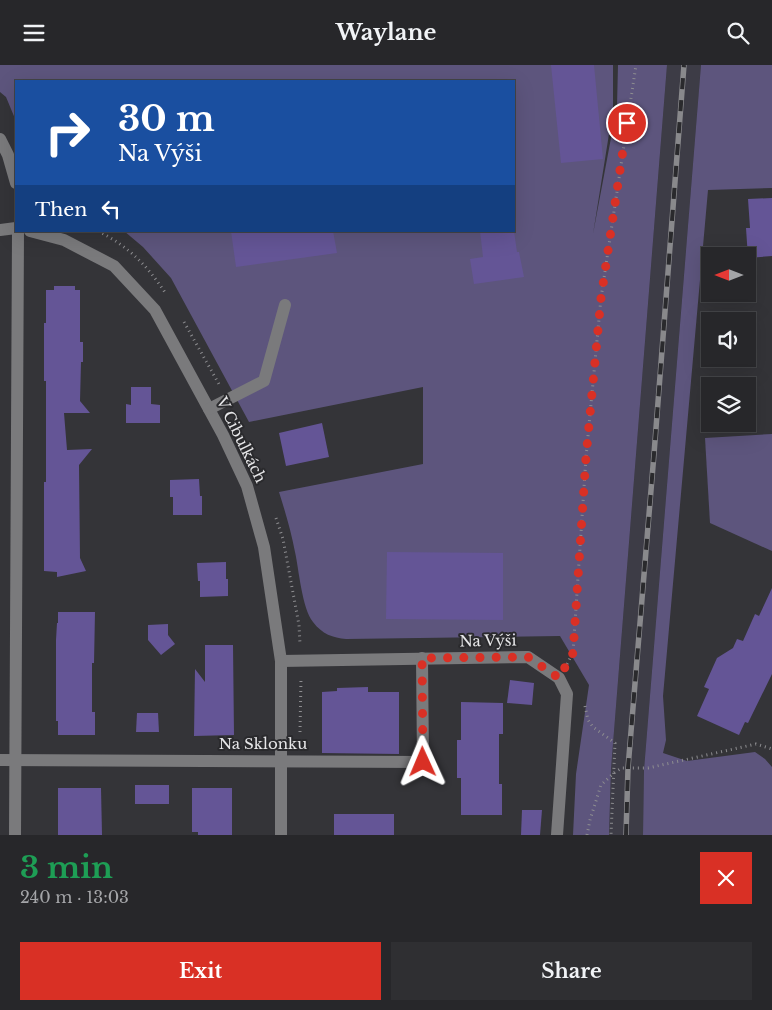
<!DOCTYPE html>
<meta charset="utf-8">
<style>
body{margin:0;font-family:"Libre Baskerville",serif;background:#2f2f32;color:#f1f3f6;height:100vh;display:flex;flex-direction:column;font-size:19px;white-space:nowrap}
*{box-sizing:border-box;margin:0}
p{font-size:16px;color:#a4a5a8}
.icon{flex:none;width:28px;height:28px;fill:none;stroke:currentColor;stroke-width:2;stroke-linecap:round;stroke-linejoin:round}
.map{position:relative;height:770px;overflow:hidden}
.drawer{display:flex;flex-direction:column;background:#27272a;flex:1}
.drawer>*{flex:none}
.hud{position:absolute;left:15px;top:15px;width:500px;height:152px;border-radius:0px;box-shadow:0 5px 20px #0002,0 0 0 1px #434447;background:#1a4fa0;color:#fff;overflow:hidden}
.needle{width:32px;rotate:270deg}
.fabs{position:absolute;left:701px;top:182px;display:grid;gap:10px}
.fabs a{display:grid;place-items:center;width:55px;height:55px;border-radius:0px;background:#27272a;box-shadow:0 5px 20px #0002,0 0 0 1px #434447;font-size:25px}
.pin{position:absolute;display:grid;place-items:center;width:42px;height:42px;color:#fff;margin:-21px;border:2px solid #fff;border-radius:50%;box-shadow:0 1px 5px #0007}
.me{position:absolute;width:55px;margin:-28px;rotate:359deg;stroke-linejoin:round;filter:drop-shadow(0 0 4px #0008)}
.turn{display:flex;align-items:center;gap:18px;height:105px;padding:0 20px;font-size:22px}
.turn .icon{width:65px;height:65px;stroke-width:2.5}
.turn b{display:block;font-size:35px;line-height:42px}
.then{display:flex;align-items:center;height:48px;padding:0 20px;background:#0003;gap:10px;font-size:19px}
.round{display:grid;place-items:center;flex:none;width:52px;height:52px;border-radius:0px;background:#2f2f32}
.summary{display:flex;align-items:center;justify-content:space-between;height:85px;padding:0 20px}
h1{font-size:30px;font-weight:700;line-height:38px;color:#1e9e55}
.cta{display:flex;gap:10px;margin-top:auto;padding:10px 20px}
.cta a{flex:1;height:58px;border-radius:0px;background:#d93025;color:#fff;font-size:20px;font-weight:700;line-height:58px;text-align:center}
.cta a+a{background:#2f2f32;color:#f1f3f6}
header{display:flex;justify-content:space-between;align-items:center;height:65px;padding:0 20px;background:#27272a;font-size:22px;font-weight:700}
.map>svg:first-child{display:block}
</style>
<header><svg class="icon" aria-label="menu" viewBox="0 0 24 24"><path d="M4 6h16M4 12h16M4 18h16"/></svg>Waylane<svg class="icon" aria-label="search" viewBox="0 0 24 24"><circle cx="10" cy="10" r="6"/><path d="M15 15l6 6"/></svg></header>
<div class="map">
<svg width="772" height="770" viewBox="0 0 772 770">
<rect width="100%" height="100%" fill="#343438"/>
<polygon fill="#3d3c46" points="667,0 701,0 644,705 643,770 609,770 611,704"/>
<g fill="#5d557d">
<path d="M0,0H613V44L593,169L617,41L618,0H667L611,704L609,770H573L576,709L589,620L560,571L346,574C333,573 322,569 313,557C302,543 299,505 295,487C291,466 285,446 279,427L423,399V322L249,357L171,213L143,182L124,166H514V16H16V56L6,32L0,27Z"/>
<polygon points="701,0 772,0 772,123 708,125 663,631 666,675 663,688 687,696 755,687 765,694 772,702 772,770 643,770 644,705"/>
<polygon points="772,369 772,486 710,458 705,373"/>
</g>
<g fill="#645596">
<polygon points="551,0 594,0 603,94 561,98"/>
<polygon points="772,133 772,191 748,193 746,163 750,163 748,134"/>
<polygon points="231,166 333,166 337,188 236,202"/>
<polygon points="480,166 514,166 517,187 519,187 524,212 474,219 470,194 483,192"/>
<polygon points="54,221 75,221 75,225 80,225 80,277 83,277 83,297 81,297 80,336 90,348 64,348 67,385 92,384 79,400 80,493 86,506 57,512 57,507 44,506 44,417 46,417 46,316 44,316 44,258 46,258 46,225 54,225"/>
<polygon points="131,322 151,322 151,339 160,340 160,358 126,358 126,339 131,340"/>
<polygon points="322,358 329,392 286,401 279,368"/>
<polygon points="199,414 200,431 202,431 202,450 173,450 173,432 170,432 170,415"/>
<polygon points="387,487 503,488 503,555 386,554"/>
<polygon points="226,497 226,514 228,514 228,531 200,532 200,516 198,516 197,498"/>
<polygon points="772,523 772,609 748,658 745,657 739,670 697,651 709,624 704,622 717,593 733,583 737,574 743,576 755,549 759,551"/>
<polygon points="58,547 95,547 94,598 92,598 92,647 95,647 95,670 58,670 58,656 56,656 56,575 57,558 58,558"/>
<polygon points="168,559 168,570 175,579 161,590 148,575 148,560"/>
<polygon points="205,580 233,580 234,670 194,671 195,604 205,617"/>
<polygon points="510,615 534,618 532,640 507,638"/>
<polygon points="368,622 368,627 399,627 399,689 322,688 322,627 337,626 337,623"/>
<polygon points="461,637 503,638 503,669 499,669 499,719 502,719 502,750 461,750 461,713 457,713 457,675 461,675"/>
<polygon points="137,648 158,648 159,667 136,667"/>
<rect x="135" y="720" width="34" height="19"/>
<polygon points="58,723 101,723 102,770 58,770"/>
<polygon points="192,723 232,723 232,770 198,770 198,767 192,767"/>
<polygon points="522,745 542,745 540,770 521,770"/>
<rect x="334" y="749" width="60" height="21"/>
</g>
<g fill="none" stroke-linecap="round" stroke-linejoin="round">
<g stroke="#8d8d90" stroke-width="3" stroke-dasharray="1 4" stroke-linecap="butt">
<path d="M98,166C129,182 147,200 166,229"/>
<polyline points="184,257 220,321"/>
<polyline points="276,453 283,474 299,560 300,579"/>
<polyline points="567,599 573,588 586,392 601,233 636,0"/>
<polyline points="585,641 588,655 593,662 615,678 611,770"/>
<polyline points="300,667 301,613"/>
<polyline points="587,770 590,755 601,720 615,707 622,703 648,703 756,679 772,684"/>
</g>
<g stroke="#7a7a7c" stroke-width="12">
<polyline points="0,74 8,90 16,118"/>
<polyline points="0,165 16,163"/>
<polyline points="30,166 64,175 114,201 155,245 223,370 247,421 264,482 281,596 281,770"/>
<polyline points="209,344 264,316 285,240"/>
<polyline points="281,596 528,592 559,613 567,629 557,770"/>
<polyline points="0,695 423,697 422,593"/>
<polyline points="15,770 18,166"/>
</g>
<g stroke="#89898c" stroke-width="5.5">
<polyline id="rail" points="626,770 628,703 654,389 684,0"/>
</g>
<use href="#rail" stroke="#2a2a2d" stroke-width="4" stroke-dasharray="11" stroke-linecap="butt"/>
</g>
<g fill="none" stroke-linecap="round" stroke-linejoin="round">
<polyline stroke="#d93025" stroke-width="9" stroke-dasharray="0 16.2" points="423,697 422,593 528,592 559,613 573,588 586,392 601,233 627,58"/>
</g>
<g text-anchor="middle" stroke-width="4" stroke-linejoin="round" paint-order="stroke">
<g font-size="15" fill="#e6e6e8" stroke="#2a2a2d">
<text transform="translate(241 375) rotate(64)" y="5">V Cibulkách</text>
<text transform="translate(488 576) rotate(-1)" y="5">Na Výši</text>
<text x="263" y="684">Na Sklonku</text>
</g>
</g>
</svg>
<div class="fabs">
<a><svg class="needle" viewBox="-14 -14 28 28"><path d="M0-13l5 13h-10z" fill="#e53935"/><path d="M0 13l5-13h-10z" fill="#a4a5a8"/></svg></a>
<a><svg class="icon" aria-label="sound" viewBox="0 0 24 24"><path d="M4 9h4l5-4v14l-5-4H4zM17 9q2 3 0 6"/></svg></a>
<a><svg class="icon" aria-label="layers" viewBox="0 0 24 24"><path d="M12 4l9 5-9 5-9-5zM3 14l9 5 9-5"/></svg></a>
</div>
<div class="pin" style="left:627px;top:58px;background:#d93025"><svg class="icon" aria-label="arrive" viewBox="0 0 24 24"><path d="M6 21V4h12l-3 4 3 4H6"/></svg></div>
<svg class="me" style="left:423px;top:697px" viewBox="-20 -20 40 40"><path d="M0-17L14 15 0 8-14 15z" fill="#d93025" stroke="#fff" stroke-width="4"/></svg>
<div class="hud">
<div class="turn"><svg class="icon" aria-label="right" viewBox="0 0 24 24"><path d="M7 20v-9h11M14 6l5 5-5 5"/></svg><div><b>30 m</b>Na Výši</div></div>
<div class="then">Then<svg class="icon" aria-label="left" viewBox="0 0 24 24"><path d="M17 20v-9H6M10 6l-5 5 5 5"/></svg></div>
</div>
</div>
<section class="drawer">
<div class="summary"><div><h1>3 min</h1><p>240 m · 13:03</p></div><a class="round" style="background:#d93025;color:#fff"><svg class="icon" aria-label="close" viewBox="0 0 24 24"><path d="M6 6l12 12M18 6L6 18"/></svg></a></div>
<div class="cta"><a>Exit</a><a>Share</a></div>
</section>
